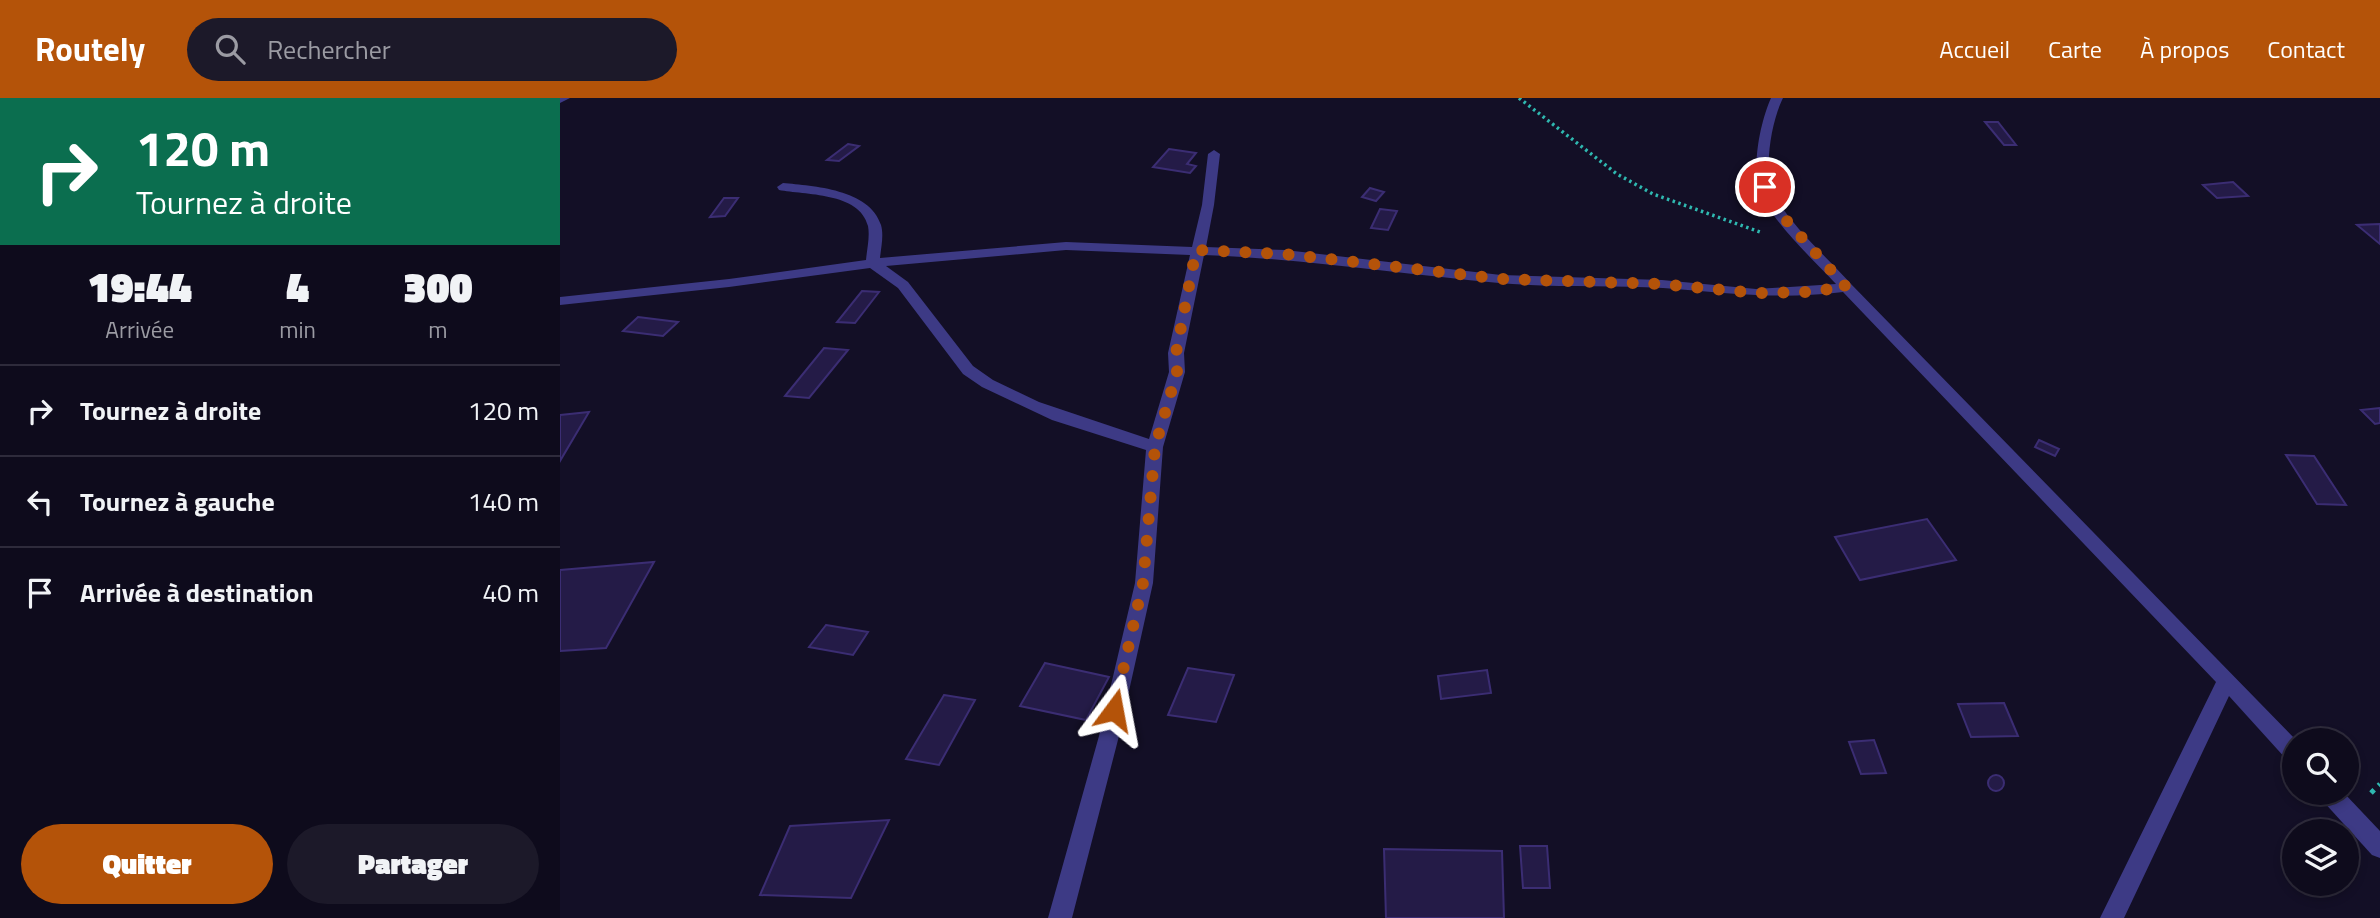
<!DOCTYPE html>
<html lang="fr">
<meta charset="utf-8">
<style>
body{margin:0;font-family:"Titillium Web",sans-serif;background:#1c1929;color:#f1f3f6;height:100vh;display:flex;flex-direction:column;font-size:26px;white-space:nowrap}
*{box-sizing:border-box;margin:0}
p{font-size:23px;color:#9b9ba3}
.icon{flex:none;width:38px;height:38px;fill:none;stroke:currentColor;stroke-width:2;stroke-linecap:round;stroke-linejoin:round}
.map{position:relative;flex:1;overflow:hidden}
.drawer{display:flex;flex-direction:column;background:#0e0b1c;width:560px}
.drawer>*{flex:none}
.guide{background:#0b6e4f;color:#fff;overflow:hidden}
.controls{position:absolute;left:1722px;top:630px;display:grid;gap:14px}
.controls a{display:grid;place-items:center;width:77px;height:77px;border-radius:50%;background:#0e0b1c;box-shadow:0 4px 10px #0003,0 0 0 2px #2e2b3b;font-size:35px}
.pin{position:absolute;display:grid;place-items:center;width:60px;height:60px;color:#fff;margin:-30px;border:4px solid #fff;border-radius:50%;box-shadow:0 2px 7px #0007}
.me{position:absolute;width:77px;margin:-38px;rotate:13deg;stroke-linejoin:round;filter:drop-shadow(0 0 5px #0008)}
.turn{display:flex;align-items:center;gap:24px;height:147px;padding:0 21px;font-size:32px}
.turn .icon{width:91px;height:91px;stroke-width:2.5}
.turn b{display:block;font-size:49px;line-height:60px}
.eta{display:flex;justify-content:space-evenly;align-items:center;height:119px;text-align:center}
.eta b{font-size:42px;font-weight:800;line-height:49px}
.action{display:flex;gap:14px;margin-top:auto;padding:14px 21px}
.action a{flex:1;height:80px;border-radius:42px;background:#b45309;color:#fff;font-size:28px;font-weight:800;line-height:80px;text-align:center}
.action a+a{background:#1c1929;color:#f1f3f6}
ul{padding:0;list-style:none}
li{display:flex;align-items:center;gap:21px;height:91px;padding:0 21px;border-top:2px solid #2e2b3b}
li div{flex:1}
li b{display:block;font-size:26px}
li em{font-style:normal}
header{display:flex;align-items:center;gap:42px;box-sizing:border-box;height:98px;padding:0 35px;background:#b45309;color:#fff}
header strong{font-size:33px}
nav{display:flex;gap:38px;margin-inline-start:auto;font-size:24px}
.search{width:490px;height:63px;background:#1c1929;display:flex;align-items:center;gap:18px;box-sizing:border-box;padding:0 24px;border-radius:38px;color:#9b9ba3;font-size:26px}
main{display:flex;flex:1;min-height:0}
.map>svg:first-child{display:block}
</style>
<header>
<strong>Routely</strong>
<div class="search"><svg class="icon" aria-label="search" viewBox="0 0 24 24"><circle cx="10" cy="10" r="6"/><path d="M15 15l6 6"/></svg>Rechercher</div>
<nav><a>Accueil</a><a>Carte</a><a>À propos</a><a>Contact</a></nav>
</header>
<main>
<section class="drawer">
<div class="guide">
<div class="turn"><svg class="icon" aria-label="right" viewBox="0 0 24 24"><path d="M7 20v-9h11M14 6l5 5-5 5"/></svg><div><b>120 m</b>Tournez à droite</div></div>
</div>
<div class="eta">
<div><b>19:44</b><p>Arrivée</p></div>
<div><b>4</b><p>min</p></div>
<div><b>300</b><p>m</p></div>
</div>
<ul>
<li><svg class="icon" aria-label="right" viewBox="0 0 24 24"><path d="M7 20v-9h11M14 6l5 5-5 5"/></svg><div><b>Tournez à droite</b></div><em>120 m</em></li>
<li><svg class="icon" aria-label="left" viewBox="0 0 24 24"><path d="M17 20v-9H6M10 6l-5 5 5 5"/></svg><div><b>Tournez à gauche</b></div><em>140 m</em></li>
<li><svg class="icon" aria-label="arrive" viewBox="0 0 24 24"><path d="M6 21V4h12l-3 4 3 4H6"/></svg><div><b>Arrivée à destination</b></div><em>40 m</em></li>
</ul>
<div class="action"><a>Quitter</a><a>Partager</a></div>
</section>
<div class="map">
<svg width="1820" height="820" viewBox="0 0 1820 820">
<rect width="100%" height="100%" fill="#130f26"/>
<g fill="#241b47" stroke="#3b2d73" stroke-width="2">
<polygon points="1425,24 1438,24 1456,47 1444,47"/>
<polygon points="288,46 299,48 279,63 267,62"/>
<polygon points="609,51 636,55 627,66 636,68 630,75 593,69"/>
<polygon points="1673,84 1688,98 1657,100 1643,87"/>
<polygon points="810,90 824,94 816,103 802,99"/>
<polygon points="164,100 178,100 165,118 150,119"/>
<polygon points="820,111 837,113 828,132 811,130"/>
<polygon points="1820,126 1820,146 1797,127"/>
<polygon points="302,193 319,194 295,225 277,224"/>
<polygon points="78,219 118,224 103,238 63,233"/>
<polygon points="264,250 288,252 249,300 225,298"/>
<polygon points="1820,310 1820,325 1815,326 1801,312"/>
<polygon points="29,314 0,363 0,317"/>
<polygon points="1479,342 1499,351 1495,358 1475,349"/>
<polygon points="1726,357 1754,358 1786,407 1757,406"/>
<polygon points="1367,421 1396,462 1300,482 1275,439"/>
<polygon points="94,464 46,550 0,553 0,472"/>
<polygon points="266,527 308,534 293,557 249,549"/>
<polygon points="485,565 549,579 526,622 460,608"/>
<polygon points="628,570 674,577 656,624 608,617"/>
<polygon points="927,572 931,595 881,601 878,578"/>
<polygon points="384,597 415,602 379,667 346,661"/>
<polygon points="1444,605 1458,638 1411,639 1398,606"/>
<polygon points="1314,642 1326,675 1301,676 1289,644"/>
<circle cx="1436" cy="685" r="8"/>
<polygon points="329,722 291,800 200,797 230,728"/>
<polygon points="960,748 987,748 990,790 963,790"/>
<polygon points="824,751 942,753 944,820 826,820"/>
</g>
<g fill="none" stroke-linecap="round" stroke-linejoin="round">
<polyline stroke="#2fb8b0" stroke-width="3.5" stroke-dasharray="2.5 3.5" stroke-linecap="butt" points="959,0 1057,76 1093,96 1200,134"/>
<polyline stroke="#2fb8b0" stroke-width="5" stroke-dasharray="4.5 6" stroke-linecap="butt" points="1811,695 1820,686"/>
<g fill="#3d3a85" fill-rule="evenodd">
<polygon points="0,0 10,0 0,5"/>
<path d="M1211,0H1223C1212,22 1204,66 1212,90C1221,119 1270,162 1291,186L1736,642L1734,665L1727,662L1669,598L1564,820H1540L1656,584L1283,194C1217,202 1168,195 1103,190C1049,187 994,190 939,185C840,176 745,161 644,157L624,255L625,274L603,349L593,485L559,638L512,820H488L539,638L575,485L586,352L492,322L422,289L403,276L338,190L310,170L169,189L0,207V199L169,181L306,162C307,151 310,139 308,128C300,94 244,97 219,92L217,89L223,85C253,88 310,91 321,127C324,137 321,150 320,160L506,144L632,149L642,107L648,56L654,52L660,56L654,107L646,149L725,152L941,177L1102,182L1196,191L1276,186C1253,161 1208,121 1199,89C1192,65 1201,22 1211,0ZM506,152L630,157L608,255L609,274L589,341L479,304L433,282L413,268L348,184L326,168Z"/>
<polygon points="1759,695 1784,695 1820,733 1820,760 1812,757 1762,702"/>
</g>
</g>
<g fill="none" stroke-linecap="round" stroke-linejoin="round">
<polyline stroke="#b45309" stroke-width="12" stroke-dasharray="0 21.6" points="554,612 583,485 595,349 617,274 616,255 636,152 725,156 942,181 1101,186 1196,195 1247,194 1286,189 1218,113 1205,89"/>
</g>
</svg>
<div class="controls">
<a><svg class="icon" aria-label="search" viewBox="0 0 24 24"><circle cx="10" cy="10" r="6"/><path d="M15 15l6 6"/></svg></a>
<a><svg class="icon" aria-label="layers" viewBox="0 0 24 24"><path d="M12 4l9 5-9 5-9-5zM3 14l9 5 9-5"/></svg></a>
</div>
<div class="pin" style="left:1205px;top:89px;background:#d93025"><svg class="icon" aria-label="arrive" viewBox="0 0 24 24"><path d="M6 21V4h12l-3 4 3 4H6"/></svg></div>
<svg class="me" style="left:554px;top:612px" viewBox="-20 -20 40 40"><path d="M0-17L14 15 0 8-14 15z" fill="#b45309" stroke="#fff" stroke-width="4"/></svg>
</div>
</main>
